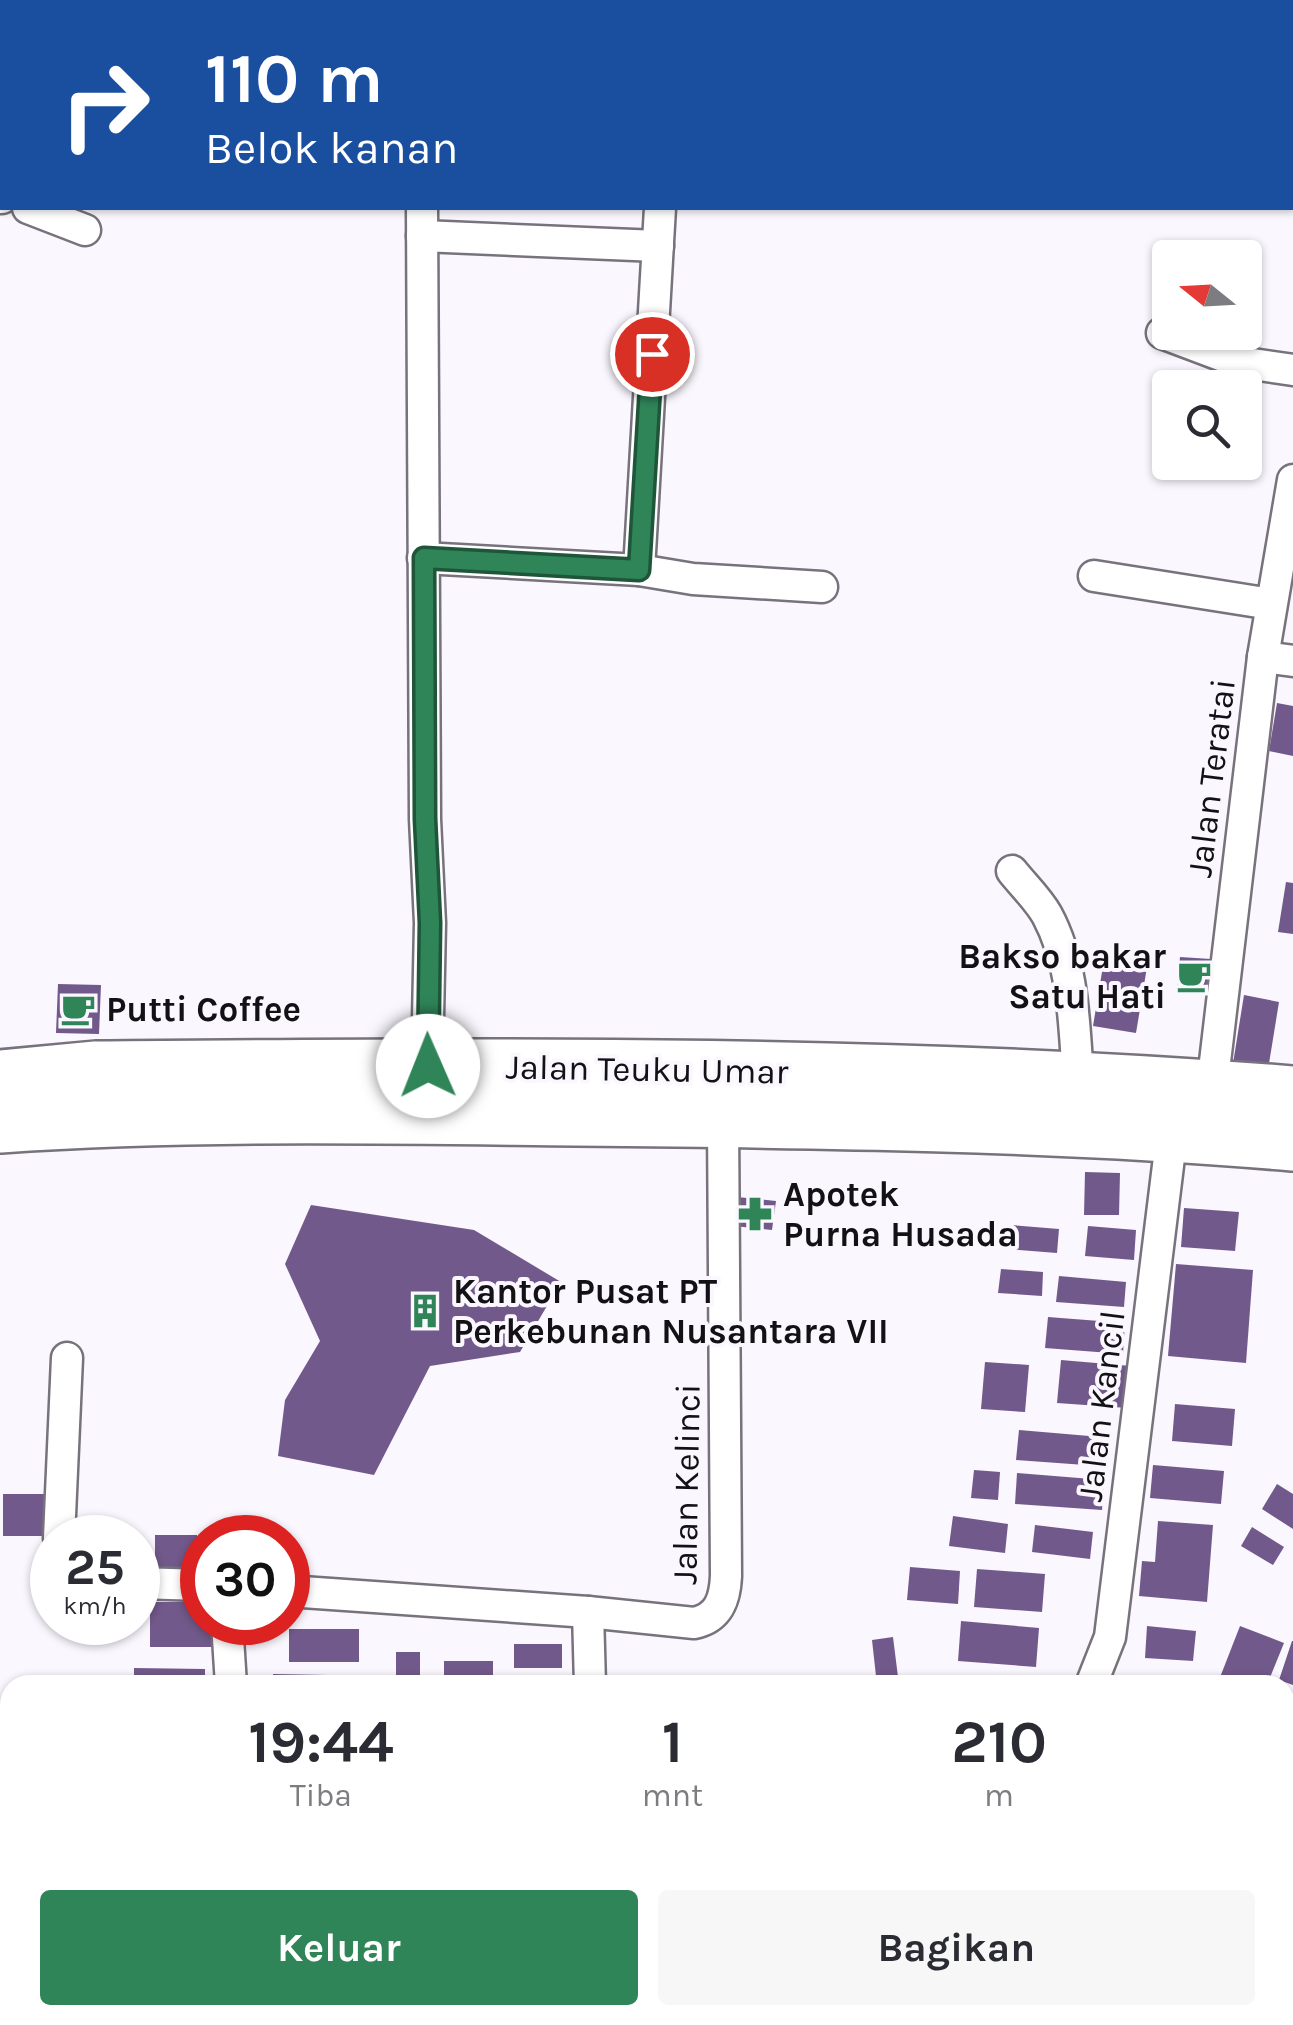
<!DOCTYPE html>
<html lang="id">
<style>
body{margin:0;font-family:Karla,sans-serif;background:#f7f7f7;color:#2b2b33;height:100vh;display:flex;flex-direction:column;font-size:38px;white-space:nowrap}
*{box-sizing:border-box;margin:0}
p{font-size:32px;color:#7c7c81}
.icon{flex:none;width:55px;height:55px;fill:none;stroke:currentColor;stroke-width:2;stroke-linecap:round;stroke-linejoin:round}
.map{position:relative;flex:1;overflow:hidden}
.side{position:absolute;left:0px;top:1675px;width:1295px;height:350px;display:flex;flex-direction:column;background:#fff;border-radius:30px 30px 0 0;box-shadow:0 2px 8px #0004}
.side>*{flex:none}
.hud{position:absolute;left:0px;top:0px;width:1295px;height:210px;box-shadow:0 2px 8px #0004;background:#1a4fa0;color:#fff;overflow:hidden}
.needle{width:65px;rotate:288deg}
.controls{position:absolute;left:1152px;top:240px;display:grid;gap:20px}
.controls a{display:grid;place-items:center;width:110px;height:110px;border-radius:10px;background:#fff;box-shadow:0 2px 8px #0004;font-size:50px}
.speed{position:absolute;left:30px;top:1515px;display:flex;gap:20px;font-size:50px;font-weight:700;text-align:center}
.speed>*{display:grid;place-content:center;width:130px;height:130px;border-radius:50%;background:#fff;box-shadow:0 2px 8px #0004;line-height:1}
.speed small{font-size:25px;font-weight:400}
.speed .limit{border:15px solid #d22;background:#fff;color:#111}
.pin{position:absolute;display:grid;place-items:center;width:85px;height:85px;color:#fff;margin:-42px;border:5px solid #fff;border-radius:50%;box-shadow:0 2px 10px #0007}
.me{position:absolute;width:110px;margin:-55px;rotate:359deg;stroke-linejoin:round;filter:drop-shadow(0 0 8px #0008)}
.turn{display:flex;align-items:center;gap:35px;height:210px;padding:0 40px;font-size:45px}
.turn .icon{width:130px;height:130px;stroke-width:2.5}
.turn b{display:block;font-size:70px;line-height:85px}
.eta{display:flex;justify-content:space-evenly;align-items:center;height:170px;text-align:center}
.eta b{font-size:60px;font-weight:700;line-height:70px}
.action{display:flex;gap:20px;margin-top:auto;padding:20px 40px}
.action a{flex:1;height:115px;border-radius:10px;background:#2f8458;color:#fff;font-size:40px;font-weight:700;line-height:115px;text-align:center}
.action a+a{background:#f7f7f7;color:#2b2b33}
.map>svg:first-child{display:block}
</style>
<div class="map">
<svg width="1293" height="2025" viewBox="0 0 1293 2025">
<rect width="100%" height="100%" fill="#faf7fe"/>
<g fill="#72598b">
<polygon points="1277,703 1293,706 1293,756 1269,751"/>
<polygon points="1286,882 1293,883 1293,934 1278,932"/>
<polygon points="1180,957 1211,959 1208,995 1177,993"/>
<polygon points="1104,960 1147,967 1136,1033 1093,1026"/>
<polygon points="58,984 101,985 99,1034 56,1033"/>
<polygon points="1244,995 1279,1002 1266,1082 1231,1076"/>
<polygon points="1085,1172 1120,1173 1119,1215 1084,1215"/>
<polygon points="737,1197 776,1201 772,1230 734,1226"/>
<polygon points="311,1205 474,1230 561,1282 520,1352 430,1366 374,1475 278,1456 285,1400 320,1341 285,1264"/>
<polygon points="1184,1208 1239,1212 1235,1251 1181,1247"/>
<polygon points="1011,1225 1059,1229 1057,1253 1008,1249"/>
<polygon points="1088,1226 1136,1230 1134,1260 1085,1256"/>
<polygon points="1176,1264 1253,1270 1246,1363 1168,1356"/>
<polygon points="1001,1269 1043,1272 1042,1296 998,1293"/>
<polygon points="1059,1276 1126,1282 1124,1307 1056,1302"/>
<polygon points="1048,1317 1125,1323 1123,1354 1045,1348"/>
<polygon points="1061,1360 1131,1366 1128,1408 1057,1403"/>
<polygon points="985,1362 1029,1365 1025,1412 981,1409"/>
<polygon points="1175,1404 1235,1409 1232,1446 1172,1441"/>
<polygon points="1019,1430 1101,1437 1099,1466 1016,1460"/>
<polygon points="1153,1465 1224,1471 1221,1504 1150,1498"/>
<polygon points="974,1470 1000,1472 998,1500 971,1498"/>
<polygon points="1017,1473 1104,1480 1102,1510 1015,1504"/>
<polygon points="1277,1484 1293,1494 1293,1529 1262,1509"/>
<rect x="3" y="1494" width="49" height="42"/>
<polygon points="953,1516 1008,1524 1005,1553 949,1546"/>
<polygon points="1158,1521 1213,1525 1207,1602 1139,1596 1142,1561 1155,1562"/>
<polygon points="88,1522 117,1522 116,1538 88,1538"/>
<polygon points="1035,1525 1093,1532 1090,1559 1032,1552"/>
<polygon points="1252,1527 1284,1547 1273,1565 1241,1546"/>
<polygon points="155,1535 197,1535 196,1568 155,1569"/>
<polygon points="910,1567 960,1571 958,1604 907,1600"/>
<polygon points="977,1569 1045,1574 1042,1612 974,1607"/>
<polygon points="150,1602 202,1602 202,1622 218,1622 218,1647 150,1647"/>
<polygon points="961,1621 1039,1628 1036,1667 958,1661"/>
<polygon points="1147,1626 1196,1631 1193,1661 1145,1658"/>
<polygon points="1240,1626 1284,1643 1267,1685 1217,1685"/>
<rect x="289" y="1629" width="70" height="33"/>
<polygon points="893,1637 899,1685 877,1685 872,1640"/>
<polygon points="1292,1641 1293,1641 1293,1685 1279,1680"/>
<rect x="514" y="1644" width="48" height="24"/>
<rect x="396" y="1652" width="24" height="33"/>
<rect x="444" y="1661" width="49" height="24"/>
<polygon points="134,1668 205,1669 205,1685 134,1685"/>
<polygon points="273,1674 328,1675 328,1685 273,1685"/>
<polygon points="1292,1719 1293,1719 1293,1761 1285,1758 1285,1741"/>
<polygon points="1285,1801 1293,1804 1293,1832 1285,1829"/>
<polygon points="1292,1962 1293,1962 1293,1991 1285,1988"/>
<polygon points="1285,2002 1293,2005 1293,2025 1265,2016 1285,2015"/>
<rect x="301" y="2015" width="59" height="10"/>
<rect x="379" y="2015" width="28" height="10"/>
<rect x="474" y="2015" width="90" height="10"/>
<polygon points="845,2015 892,2015 888,2025 842,2025"/>
<polygon points="977,2015 1014,2015 1010,2025"/>
<polygon points="1038,2015 1110,2015 1107,2025 1035,2025"/>
<polygon points="1240,2015 1266,2024 1266,2025 1236,2025"/>
</g>
<g fill="none" stroke-linecap="round" stroke-linejoin="round">
<g stroke="#77727c" stroke-width="35">
<g id="street">
<polyline points="424,2 424,0"/>
<polyline points="667,2 667,0"/>
<polyline points="1086,2 1087,0"/>
<polyline points="1292,132 1293,132"/>
<polyline points="0,197 2,198"/>
<polyline points="28,208 85,230"/>
<polyline points="422,208 425,819 430,923 427,1067"/>
<polyline points="422,236 658,246"/>
<polyline points="1162,333 1239,362 1293,370"/>
<polyline points="423,558 639,570 693,579 822,587"/>
<polyline points="639,570 660,208"/>
<polyline points="1094,576 1271,604"/>
<polyline points="1263,657 1293,661"/>
<path d="M1012,871C1023,885 1038,899 1047,915C1074,965 1074,1023 1078,1079"/>
<polyline points="1212,1087 1263,657 1293,480"/>
<polyline points="59,1538 67,1358"/>
<polyline points="138,1583 202,1585"/>
<path d="M288,1591L588,1612L694,1623C719,1618 725,1599 726,1576L723,1119"/>
<polyline points="588,1612 590,1685"/>
<polyline points="227,1622 231,1685"/>
<polyline points="1091,1685 1110,1637 1172,1133"/>
<polyline points="1285,1849 1293,1852"/>
<polyline points="264,2015 265,2025"/>
<polyline points="599,2015 599,2025"/>
<polyline points="952,2015 983,2025"/>
<polyline points="914,2025 920,2015"/>
<polyline points="1151,2025 1154,2015"/>
</g>
</g>
<g stroke="#77727c" stroke-width="60">
<g id="highway">
<path d="M0,1078L96,1069C495,1066 895,1062 1293,1094"/>
<path d="M0,1125C191,1112 383,1116 575,1118C814,1120 1055,1123 1293,1143"/>
</g>
</g>
<use href="#street" stroke="#fff" stroke-width="30"/>
<use href="#highway" stroke="#fff" stroke-width="55"/>
</g>
<g fill="none" stroke-linecap="round" stroke-linejoin="round">
<g stroke="#1f5639" stroke-width="25">
<polyline id="route" points="428,1066 430,923 425,819 424,558 639,570 652,354"/>
</g>
<use href="#route" stroke="#2f8458" stroke-width="18"/>
</g>
<defs>
<g id="cafe-bare" transform="scale(2.7)"><path d="M-5.5-4.5H6V0H3Q3 3.5 0 3.5H-2.5Q-5.5 3.5-5.5 0ZM3-3.2v2h1.7v-2ZM-6 4.5H4V6H-6Z" fill="#2f8458" stroke="#faf7fe" stroke-width="2.5" paint-order="stroke"/></g>
<g id="pharmacy-bare" transform="scale(2.7)"><path d="M-2-6h4v4h4v4h-4v4h-4v-4h-4v-4h4Z" fill="#2f8458" stroke="#faf7fe" stroke-width="2.5" paint-order="stroke"/></g>
<g id="building-bare" transform="scale(2.7)"><path d="M-4-6H4V6H1V3H-1V6H-4ZM-2.5-4.3h1.7v1.8h-1.7ZM.8-4.3h1.7v1.8H.8ZM-2.5-1h1.7V.8h-1.7ZM.8-1h1.7V.8H.8Z" fill="#2f8458" stroke="#faf7fe" stroke-width="2.5" paint-order="stroke"/></g>
</defs>
<g fill-rule="evenodd">
<use href="#cafe-bare" x="1194" y="976"/>
<use href="#cafe-bare" x="78" y="1009"/>
<use href="#pharmacy-bare" x="755" y="1214"/>
<use href="#building-bare" x="425" y="1311"/>
</g>
<g text-anchor="middle" stroke-width="8" stroke-linejoin="round" paint-order="stroke">
<g font-size="35" fill="#131115" stroke="#faf7fe">
<text transform="translate(1211 778) rotate(-83)" y="12">Jalan Teratai</text>
<text transform="translate(647 1069) rotate(1)" y="12">Jalan Teuku Umar</text>
<text transform="translate(1101 1406) rotate(-83)" y="12">Jalan Kancil</text>
<text transform="translate(686 1484) rotate(-89)" y="12">Jalan Kelinci</text>
</g>
<g font-size="35" font-weight="bold" fill="#131115" stroke="#faf7fe" text-anchor="start">
<text x="1166" y="968" text-anchor="end">Bakso bakar<tspan x="1166" dy="40">Satu Hati</tspan></text>
<text x="106" y="1021">Putti Coffee</text>
<text x="783" y="1206">Apotek<tspan x="783" dy="40">Purna Husada</tspan></text>
<text x="453" y="1303">Kantor Pusat PT<tspan x="453" dy="40">Perkebunan Nusantara VII</tspan></text>
</g>
</g>
</svg>
<div class="controls">
<a><svg class="needle" viewBox="-14 -14 28 28"><path d="M0-13l5 13h-10z" fill="#e53935"/><path d="M0 13l5-13h-10z" fill="#7c7c81"/></svg></a>
<a><svg class="icon" aria-label="search" viewBox="0 0 24 24"><circle cx="10" cy="10" r="6"/><path d="M15 15l6 6"/></svg></a>
</div>
<div class="speed"><div>25<small>km/h</small></div><div class="limit">30</div></div>
<div class="pin" style="left:652px;top:354px;background:#d93025"><svg class="icon" aria-label="arrive" viewBox="0 0 24 24"><path d="M6 21V4h12l-3 4 3 4H6"/></svg></div>
<svg class="me" style="left:428px;top:1066px" viewBox="-20 -20 40 40"><circle r="19" fill="#fff"/><path d="M0-13L10 11 0 6-10 11z" fill="#2f8458"/></svg>
<div class="hud">
<div class="turn"><svg class="icon" aria-label="right" viewBox="0 0 24 24"><path d="M7 20v-9h11M14 6l5 5-5 5"/></svg><div><b>110 m</b>Belok kanan</div></div>
</div>
<section class="side">
<div class="eta">
<div><b>19:44</b><p>Tiba</p></div>
<div><b>1</b><p>mnt</p></div>
<div><b>210</b><p>m</p></div>
</div>
<div class="action"><a>Keluar</a><a>Bagikan</a></div>
</section>
</div>
